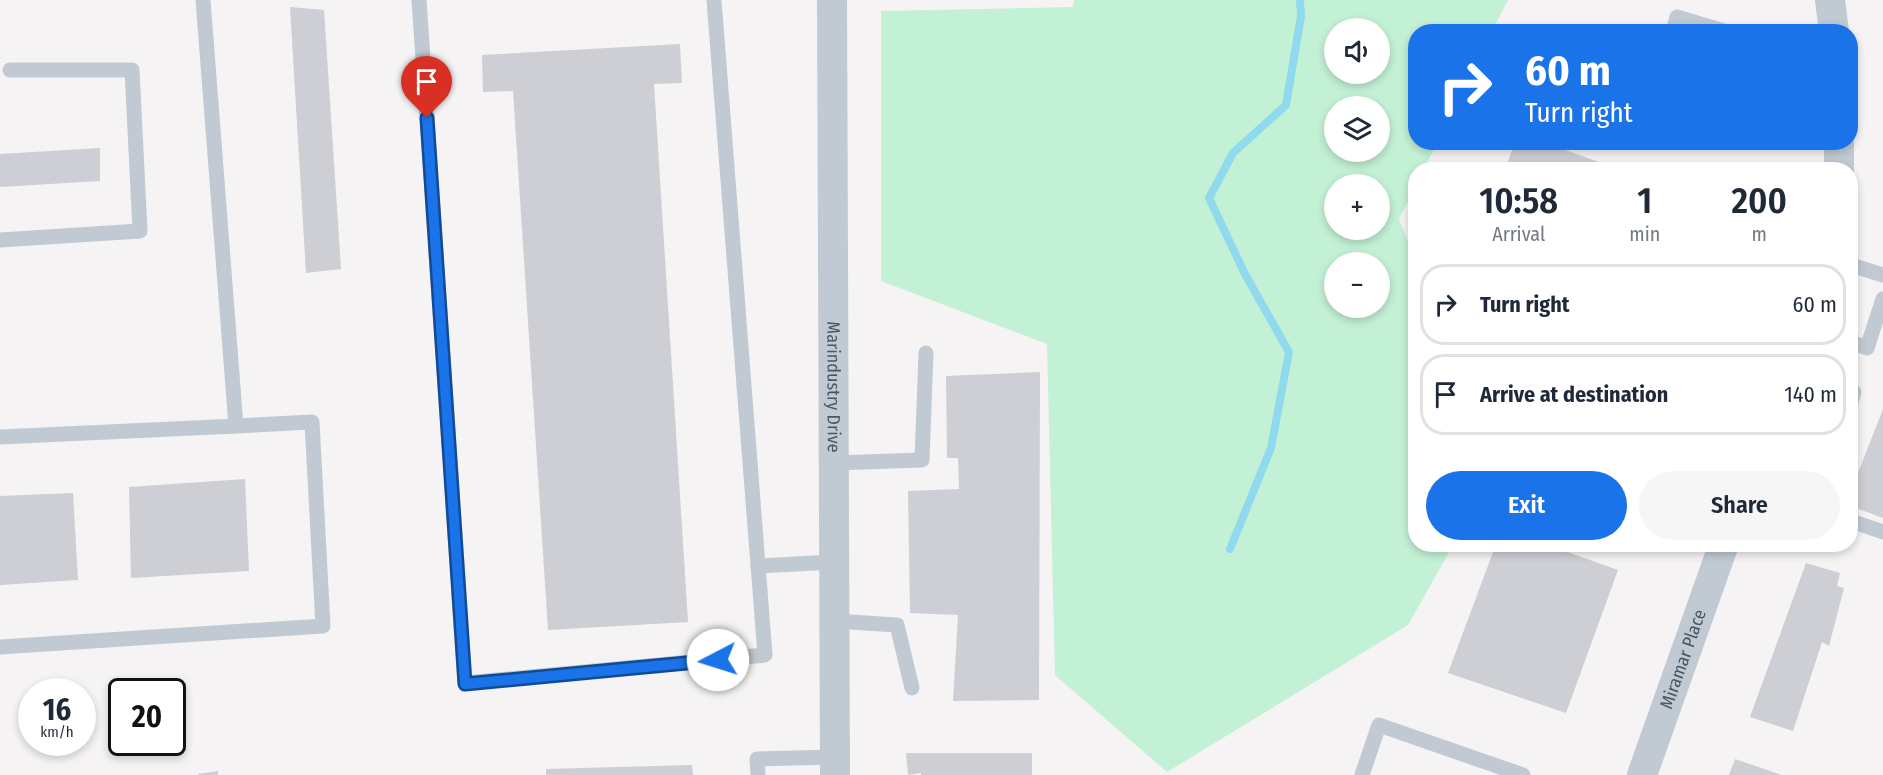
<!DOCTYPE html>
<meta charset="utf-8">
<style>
body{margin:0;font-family:"Fira Sans Condensed",sans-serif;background:#f6f6f7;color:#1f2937;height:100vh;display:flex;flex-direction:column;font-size:22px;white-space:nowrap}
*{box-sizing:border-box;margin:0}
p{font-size:20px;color:#747a83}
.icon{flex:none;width:33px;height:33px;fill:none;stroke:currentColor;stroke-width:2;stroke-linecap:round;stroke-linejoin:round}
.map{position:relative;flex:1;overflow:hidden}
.drawer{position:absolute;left:1408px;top:162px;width:450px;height:390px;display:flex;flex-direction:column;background:#fff;border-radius:24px;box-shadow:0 3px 9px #0003}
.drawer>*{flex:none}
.hud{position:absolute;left:1408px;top:24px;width:450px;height:126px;border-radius:24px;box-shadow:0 3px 9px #0003;background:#1a73e8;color:#fff;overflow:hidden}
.tools{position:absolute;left:1324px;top:18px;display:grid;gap:12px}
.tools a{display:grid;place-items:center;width:66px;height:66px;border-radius:50%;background:#fff;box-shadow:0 3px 9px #0003;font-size:30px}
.speed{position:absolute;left:18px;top:678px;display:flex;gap:12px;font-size:30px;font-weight:700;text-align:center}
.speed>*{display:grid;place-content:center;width:78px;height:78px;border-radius:50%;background:#fff;box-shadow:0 3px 9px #0003;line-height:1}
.speed small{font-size:15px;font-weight:400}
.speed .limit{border:3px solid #111;border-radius:9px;background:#fff;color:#111}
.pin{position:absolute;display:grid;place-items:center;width:51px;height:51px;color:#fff;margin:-62px -26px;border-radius:50% 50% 50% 0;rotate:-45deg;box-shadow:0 0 6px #0007}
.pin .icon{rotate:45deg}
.me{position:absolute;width:66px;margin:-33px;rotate:265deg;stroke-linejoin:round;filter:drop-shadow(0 0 4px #0008)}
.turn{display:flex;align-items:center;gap:21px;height:126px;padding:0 18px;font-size:27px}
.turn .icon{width:78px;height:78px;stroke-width:2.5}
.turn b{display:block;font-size:42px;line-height:51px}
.eta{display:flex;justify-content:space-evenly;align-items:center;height:102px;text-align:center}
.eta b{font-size:36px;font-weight:600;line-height:42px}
.primary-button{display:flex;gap:12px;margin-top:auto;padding:12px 18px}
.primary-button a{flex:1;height:69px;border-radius:36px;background:#1a73e8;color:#fff;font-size:24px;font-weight:600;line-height:69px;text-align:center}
.primary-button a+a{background:#f6f6f7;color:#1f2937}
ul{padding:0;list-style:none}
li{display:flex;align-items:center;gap:18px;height:81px;margin:0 12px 9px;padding:0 6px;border:3px solid #e0e1e3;border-radius:24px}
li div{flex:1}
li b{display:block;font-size:22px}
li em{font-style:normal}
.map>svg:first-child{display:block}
</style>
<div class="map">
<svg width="1883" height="775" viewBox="0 0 1883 775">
<rect width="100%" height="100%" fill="#f5f3f3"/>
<path fill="#c3f1d5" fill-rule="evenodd" d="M1074,0H1508L1492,31L1416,32V142L1437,143L1424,169L1416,170V185L1399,219L1416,261V544L1453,545L1408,625L1167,772L1055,675L1047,344L881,281V11L1073,7ZM1335,28H1380V74H1335ZM1335,106H1380V152H1335ZM1335,184H1380V230H1335ZM1335,262H1380V308H1335Z"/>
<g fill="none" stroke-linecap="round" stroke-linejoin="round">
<polyline stroke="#90daee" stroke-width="8" points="1230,549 1271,448 1289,352 1245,274 1209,198 1233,153 1286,105 1301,16 1300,0"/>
</g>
<g fill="#cdcfd5">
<polygon points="290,7 324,10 341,269 306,273"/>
<polygon points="680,44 682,83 654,84 688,622 548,630 513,91 483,92 482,55"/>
<polygon points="1515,142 1543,142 1621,170 1505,170"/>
<polygon points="100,148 100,181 0,187 0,154"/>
<polygon points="1040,372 1039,700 953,701 958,615 910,613 908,491 959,489 958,458 947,458 946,376"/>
<polygon points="1883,409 1883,518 1851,506 1851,491"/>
<polygon points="245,479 249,571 131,578 129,487"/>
<polygon points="73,493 78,580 0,585 0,496"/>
<polygon points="1496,544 1545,544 1618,570 1566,713 1448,673"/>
<polygon points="1806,563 1840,573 1837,586 1844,588 1829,646 1822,642 1793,731 1750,717"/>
<polygon points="906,753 1032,753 1032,775 921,775 921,773 908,775"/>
<polygon points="1735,759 1782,775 1729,775"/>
<polygon points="692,765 693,775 546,775 546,769"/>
<polygon points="218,771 218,775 198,775 198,774"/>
</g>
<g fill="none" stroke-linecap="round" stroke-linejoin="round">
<g stroke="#c1cad2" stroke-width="15">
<polyline points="419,0 465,683 765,655 714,0"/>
<polyline points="1673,32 1677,17 1727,32"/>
<polyline points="0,240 140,231 132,70 10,70"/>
<polyline points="1851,265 1883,275"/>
<polyline points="1851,342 1867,348 1883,299"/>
<polyline points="1851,391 1854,392 1851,402"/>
<polyline points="0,437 236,426"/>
<polyline points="834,463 922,460 926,353"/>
<polyline points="1851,521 1883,532"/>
<polyline points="758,566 834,562"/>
<polyline points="834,621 897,625 912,688"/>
<polyline points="0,647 323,626 312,422 236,426 203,0"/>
<polyline points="758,775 757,759 835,757"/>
<polyline points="1362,775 1379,725 1523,775"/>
</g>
<g stroke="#c1cad2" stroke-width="30">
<path id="s1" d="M832,0L835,775"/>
<polyline points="1830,0 1834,32"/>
<polyline points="1839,170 1839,142"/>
<path id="s2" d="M1642,775L1724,544"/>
</g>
</g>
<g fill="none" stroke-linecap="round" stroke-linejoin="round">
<g stroke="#114b97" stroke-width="15">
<polyline id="route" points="427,118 465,684 718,660"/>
</g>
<use href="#route" stroke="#1a73e8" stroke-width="10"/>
</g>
<g text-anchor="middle" stroke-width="6" stroke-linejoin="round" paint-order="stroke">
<g font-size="18" fill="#4a5661" stroke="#fff">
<text dy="6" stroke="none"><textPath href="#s1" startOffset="387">Marindustry Drive</textPath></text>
<text dy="6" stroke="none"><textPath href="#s2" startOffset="123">Miramar Place</textPath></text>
</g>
</g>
</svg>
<div class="tools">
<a><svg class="icon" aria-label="sound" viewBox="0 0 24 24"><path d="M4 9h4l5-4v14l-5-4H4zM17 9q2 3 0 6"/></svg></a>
<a><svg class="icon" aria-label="layers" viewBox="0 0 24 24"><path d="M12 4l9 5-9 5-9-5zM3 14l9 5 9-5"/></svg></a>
<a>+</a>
<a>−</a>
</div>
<div class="speed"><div>16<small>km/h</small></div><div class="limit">20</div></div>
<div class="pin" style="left:427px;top:118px;background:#d93025"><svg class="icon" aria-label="arrive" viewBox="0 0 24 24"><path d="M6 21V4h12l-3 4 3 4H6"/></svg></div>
<svg class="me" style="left:718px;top:660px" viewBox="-20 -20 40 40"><circle r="19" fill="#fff"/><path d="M0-13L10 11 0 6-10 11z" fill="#1a73e8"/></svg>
<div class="hud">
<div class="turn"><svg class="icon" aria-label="right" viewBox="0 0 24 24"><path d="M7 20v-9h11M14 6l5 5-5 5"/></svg><div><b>60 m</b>Turn right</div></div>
</div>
<section class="drawer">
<div class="eta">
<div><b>10:58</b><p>Arrival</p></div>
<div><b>1</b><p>min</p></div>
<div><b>200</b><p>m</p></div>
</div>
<ul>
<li><svg class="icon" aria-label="right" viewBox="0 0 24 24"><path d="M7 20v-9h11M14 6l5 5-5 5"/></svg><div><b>Turn right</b></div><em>60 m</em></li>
<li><svg class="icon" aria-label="arrive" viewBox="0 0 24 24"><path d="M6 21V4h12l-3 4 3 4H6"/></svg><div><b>Arrive at destination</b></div><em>140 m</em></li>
</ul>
<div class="primary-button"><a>Exit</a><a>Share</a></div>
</section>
</div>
